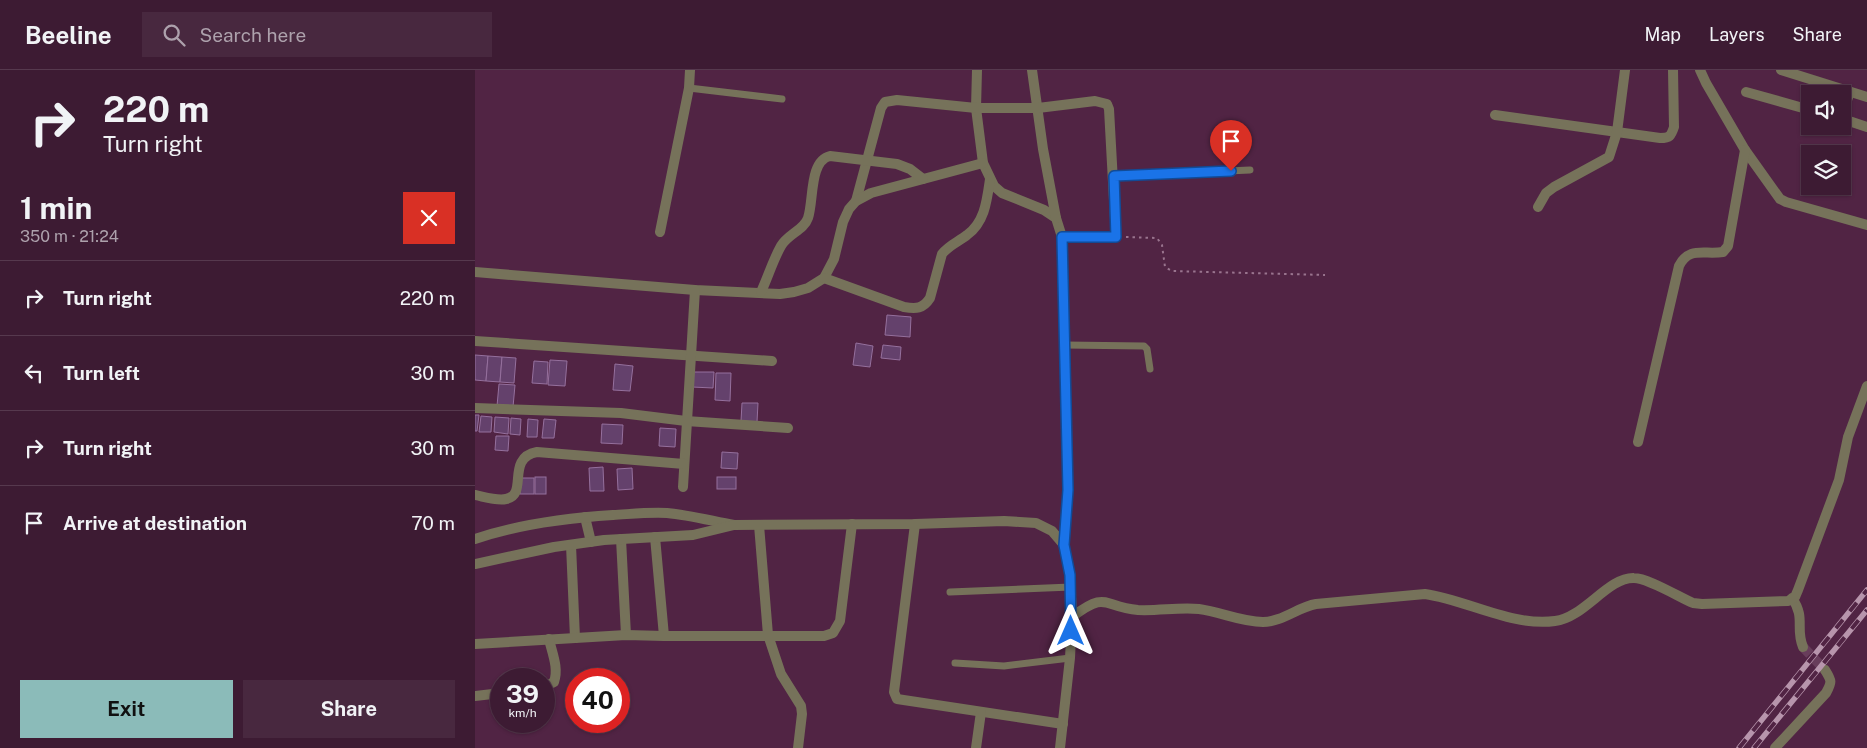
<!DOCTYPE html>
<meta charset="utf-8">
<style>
body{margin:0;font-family:"Public Sans",sans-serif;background:#48283f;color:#f1f3f6;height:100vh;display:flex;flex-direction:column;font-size:19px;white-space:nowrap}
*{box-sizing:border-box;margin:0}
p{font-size:16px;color:#ada1ac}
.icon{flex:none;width:28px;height:28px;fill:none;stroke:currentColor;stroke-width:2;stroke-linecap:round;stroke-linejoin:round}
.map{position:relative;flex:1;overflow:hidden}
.drawer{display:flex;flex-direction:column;background:#3d1b33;width:475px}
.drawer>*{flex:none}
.banner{background:#3d1b33;color:#f1f3f6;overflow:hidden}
.tools{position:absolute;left:1326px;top:15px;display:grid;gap:10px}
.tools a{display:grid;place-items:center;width:50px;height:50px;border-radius:0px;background:#3d1b33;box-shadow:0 1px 4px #0004,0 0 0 1px #56394e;font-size:25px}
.speed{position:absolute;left:15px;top:598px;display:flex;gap:10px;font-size:25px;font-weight:700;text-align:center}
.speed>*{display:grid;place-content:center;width:65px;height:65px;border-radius:50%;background:#3d1b33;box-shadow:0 1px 4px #0004,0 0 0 1px #56394e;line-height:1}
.speed small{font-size:12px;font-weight:400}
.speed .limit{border:8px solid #d22;background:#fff;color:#111}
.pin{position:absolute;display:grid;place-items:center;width:42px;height:42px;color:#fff;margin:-51px -21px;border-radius:50% 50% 50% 0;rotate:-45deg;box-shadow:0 0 5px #0007}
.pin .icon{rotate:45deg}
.me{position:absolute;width:55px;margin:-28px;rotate:0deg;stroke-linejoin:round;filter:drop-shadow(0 0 4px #0008)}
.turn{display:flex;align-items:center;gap:18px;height:105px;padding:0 20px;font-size:22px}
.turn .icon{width:65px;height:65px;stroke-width:2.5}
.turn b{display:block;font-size:35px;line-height:42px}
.round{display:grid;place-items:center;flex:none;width:52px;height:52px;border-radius:0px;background:#48283f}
.summary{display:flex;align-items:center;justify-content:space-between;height:85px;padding:0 20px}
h1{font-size:30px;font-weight:700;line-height:38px}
.cta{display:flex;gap:10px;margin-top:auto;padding:10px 20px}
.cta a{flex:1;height:58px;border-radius:0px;background:#8bbbb9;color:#111;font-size:20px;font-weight:700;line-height:58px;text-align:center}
.cta a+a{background:#48283f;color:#f1f3f6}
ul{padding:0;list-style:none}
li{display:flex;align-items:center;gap:15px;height:75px;padding:0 20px;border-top:1px solid #56394e}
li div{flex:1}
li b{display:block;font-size:19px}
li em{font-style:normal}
header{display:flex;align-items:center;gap:30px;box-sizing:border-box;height:70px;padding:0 25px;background:#3d1b33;border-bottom:1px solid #56394e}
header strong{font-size:24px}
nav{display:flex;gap:28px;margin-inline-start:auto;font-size:18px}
.search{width:350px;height:45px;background:#48283f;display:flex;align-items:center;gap:12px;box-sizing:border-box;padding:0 18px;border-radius:0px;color:#ada1ac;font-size:19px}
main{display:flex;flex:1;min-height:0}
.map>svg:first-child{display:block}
</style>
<header>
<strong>Beeline</strong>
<div class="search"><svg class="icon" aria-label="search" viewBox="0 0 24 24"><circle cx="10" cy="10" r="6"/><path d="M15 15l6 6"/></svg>Search here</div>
<nav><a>Map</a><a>Layers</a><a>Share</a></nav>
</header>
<main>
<section class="drawer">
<div class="banner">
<div class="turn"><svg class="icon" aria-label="right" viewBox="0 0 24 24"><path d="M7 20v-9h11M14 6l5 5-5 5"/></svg><div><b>220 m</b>Turn right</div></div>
</div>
<div class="summary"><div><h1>1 min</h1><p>350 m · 21:24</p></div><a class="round" style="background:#d93025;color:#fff"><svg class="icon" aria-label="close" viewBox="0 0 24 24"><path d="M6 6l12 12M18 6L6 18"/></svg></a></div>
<ul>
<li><svg class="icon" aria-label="right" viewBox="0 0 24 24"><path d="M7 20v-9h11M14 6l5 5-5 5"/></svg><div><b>Turn right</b></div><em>220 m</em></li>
<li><svg class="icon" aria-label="left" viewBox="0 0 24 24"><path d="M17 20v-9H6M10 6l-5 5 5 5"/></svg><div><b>Turn left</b></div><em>30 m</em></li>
<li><svg class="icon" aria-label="right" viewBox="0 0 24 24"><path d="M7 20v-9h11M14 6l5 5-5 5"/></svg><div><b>Turn right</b></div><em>30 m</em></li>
<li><svg class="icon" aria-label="arrive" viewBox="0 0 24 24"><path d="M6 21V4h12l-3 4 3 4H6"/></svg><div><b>Arrive at destination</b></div><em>70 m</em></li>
</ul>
<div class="cta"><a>Exit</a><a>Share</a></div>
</section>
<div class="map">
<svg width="1392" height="678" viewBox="0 0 1392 678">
<rect width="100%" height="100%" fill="#512444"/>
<g fill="#64416c" stroke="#95709d">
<polygon points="412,245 436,247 435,267 410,265"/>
<polygon points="381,273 398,276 395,297 378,295"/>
<polygon points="408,275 426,277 425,290 406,288"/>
<polygon points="0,285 13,286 11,311 0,310"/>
<polygon points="13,286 27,287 25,312 11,311"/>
<polygon points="27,287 41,288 39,313 25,312"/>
<polygon points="75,290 92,291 90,316 73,315"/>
<polygon points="59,291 73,292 72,314 57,313"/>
<polygon points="140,294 158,296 155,321 138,320"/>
<polygon points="218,302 239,302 238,318 217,317"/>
<polygon points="241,303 256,303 255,331 240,330"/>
<polygon points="24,314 40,315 38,337 22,336"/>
<polygon points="267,333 283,333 282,352 266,351"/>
<polygon points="0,345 4,345 2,361 0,361"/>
<polygon points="6,346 17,347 16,362 4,362"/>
<polygon points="20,347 34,348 33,364 19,362"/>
<polygon points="36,348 46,349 45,365 35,364"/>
<polygon points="53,349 63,350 62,367 52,367"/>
<polygon points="69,349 81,350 79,368 67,368"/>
<polygon points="127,354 148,355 147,374 126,373"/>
<polygon points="185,358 201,359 200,377 184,376"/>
<polygon points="21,366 34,366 33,381 20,380"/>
<polygon points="247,382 263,383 262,399 246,398"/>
<polygon points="128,397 129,421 115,421 114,398"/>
<polygon points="157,398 158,419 143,420 142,399"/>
<rect x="60" y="407" width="11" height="17"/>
<rect x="242" y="407" width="19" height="12"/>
<rect x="45" y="408" width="14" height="16"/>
</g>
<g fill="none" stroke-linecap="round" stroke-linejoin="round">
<polyline stroke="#683d5b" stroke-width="10" stroke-dasharray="10 5" stroke-linecap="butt" points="1328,577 1350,600"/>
<polyline stroke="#99748e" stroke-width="2" stroke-dasharray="2.5 4" stroke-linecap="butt" points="651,167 682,168 687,175 690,197 697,201 850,205"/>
<g stroke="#76725a" stroke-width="7">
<polyline points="214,18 307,29"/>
<polyline points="639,106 775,100"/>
<polyline points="590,275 669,276 672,279 675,299"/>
<polyline points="475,522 596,517"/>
<polyline points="480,593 529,596 595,588"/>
</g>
<g stroke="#76725a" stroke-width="10">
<polyline points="502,0 501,38 508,93 519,116 527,123 569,140 581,148 587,167 593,420 589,475"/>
<polyline points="557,0 568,79 581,148"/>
<polyline points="1225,0 1231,13 1270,80 1305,129 1311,132 1392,155"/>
<polyline points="1306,0 1392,27"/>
<polyline points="1271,22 1335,40"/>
<polyline points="1368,41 1375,22"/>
<path d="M1020,45L1185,68C1195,68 1196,66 1199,57L1198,0"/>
<polyline points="1368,49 1392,57"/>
<polyline points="381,131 406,38 410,32 422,30 501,38 563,38 620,31 632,34 634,39 641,167 587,167"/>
<polyline points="1063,137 1071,123 1079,117 1134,87 1142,62 1150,0"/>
<polyline points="185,162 214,18 215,0"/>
<polyline points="0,202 220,220 305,224 319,222 333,218 349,208 359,189 368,152 374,139 381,131 396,123 508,93"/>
<path d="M349,208L429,237C441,239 448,239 455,228L467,184C474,175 483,172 492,165C510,152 512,130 515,109"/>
<path d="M286,222C293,207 298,190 306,176C313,164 329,160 333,148C339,130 334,91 355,86L422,94L435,99L448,109"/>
<polyline points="0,271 297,291"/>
<polyline points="0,338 146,343 211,351 313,358"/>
<path d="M1163,372L1204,196C1214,176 1229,185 1248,182L1253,176L1270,80"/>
<polyline points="208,417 220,220"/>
<path d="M0,425C10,427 22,431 31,429C54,425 30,388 62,382L209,394"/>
<polyline points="110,447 116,472"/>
<polyline points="440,454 419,622 422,629 588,654"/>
<polyline points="284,455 293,565 306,604 326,636 327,644 323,678"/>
<polyline points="180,467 189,566"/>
<path d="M0,469C44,454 92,448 138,445C156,444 174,442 192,443C214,445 237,451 259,455"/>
<polyline points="146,469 151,565"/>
<polyline points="96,475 100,568"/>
<path d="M1317,528C1331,548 1320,558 1328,577"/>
<path d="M597,547C633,520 627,537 663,540C684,541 704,537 724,539C746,542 766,552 788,552C807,552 823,537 841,534L950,524C992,530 1037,557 1080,551C1109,548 1133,507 1159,508C1173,508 1204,527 1218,533L1227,534L1313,531L1320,527L1323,520L1364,410L1373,367L1392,316"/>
<polyline points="0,574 151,565 189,566 349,566 358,563 365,551 377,454"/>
<path d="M69,617L79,612C84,598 77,583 74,569"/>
<polyline points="0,626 26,623"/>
<polyline points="501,678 506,642"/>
<path d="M1300,678L1351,623C1357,612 1357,611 1350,600"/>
</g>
<polyline stroke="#76725a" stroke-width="10" points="0,494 79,477 129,470 218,465 259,455 440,454 529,451 561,453 577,461 589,475 595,505 597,547 595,588 585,678"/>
<g stroke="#b795ac" stroke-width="5.5">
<g id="rail">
<polyline points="1264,678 1392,520"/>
<polyline points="1279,678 1392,540"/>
</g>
</g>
<use href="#rail" stroke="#512444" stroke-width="4" stroke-dasharray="11" stroke-linecap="butt"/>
</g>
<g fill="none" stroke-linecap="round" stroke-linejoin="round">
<g stroke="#114b97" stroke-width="12">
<polyline id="route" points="596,561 595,505 589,475 593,420 587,167 641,167 639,106 756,101"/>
</g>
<use href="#route" stroke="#1a73e8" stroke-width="9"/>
</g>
</svg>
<div class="tools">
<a><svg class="icon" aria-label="sound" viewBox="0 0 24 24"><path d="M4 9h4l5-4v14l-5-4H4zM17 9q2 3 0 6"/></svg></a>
<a><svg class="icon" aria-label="layers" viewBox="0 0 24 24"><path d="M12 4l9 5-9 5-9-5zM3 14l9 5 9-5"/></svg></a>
</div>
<div class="speed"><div>39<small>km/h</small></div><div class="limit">40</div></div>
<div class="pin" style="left:756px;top:101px;background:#d93025"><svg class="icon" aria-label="arrive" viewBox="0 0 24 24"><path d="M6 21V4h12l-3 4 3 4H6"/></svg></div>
<svg class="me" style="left:596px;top:561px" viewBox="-20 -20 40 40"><path d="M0-17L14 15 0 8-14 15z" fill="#1a73e8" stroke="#fff" stroke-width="4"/></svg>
</div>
</main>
